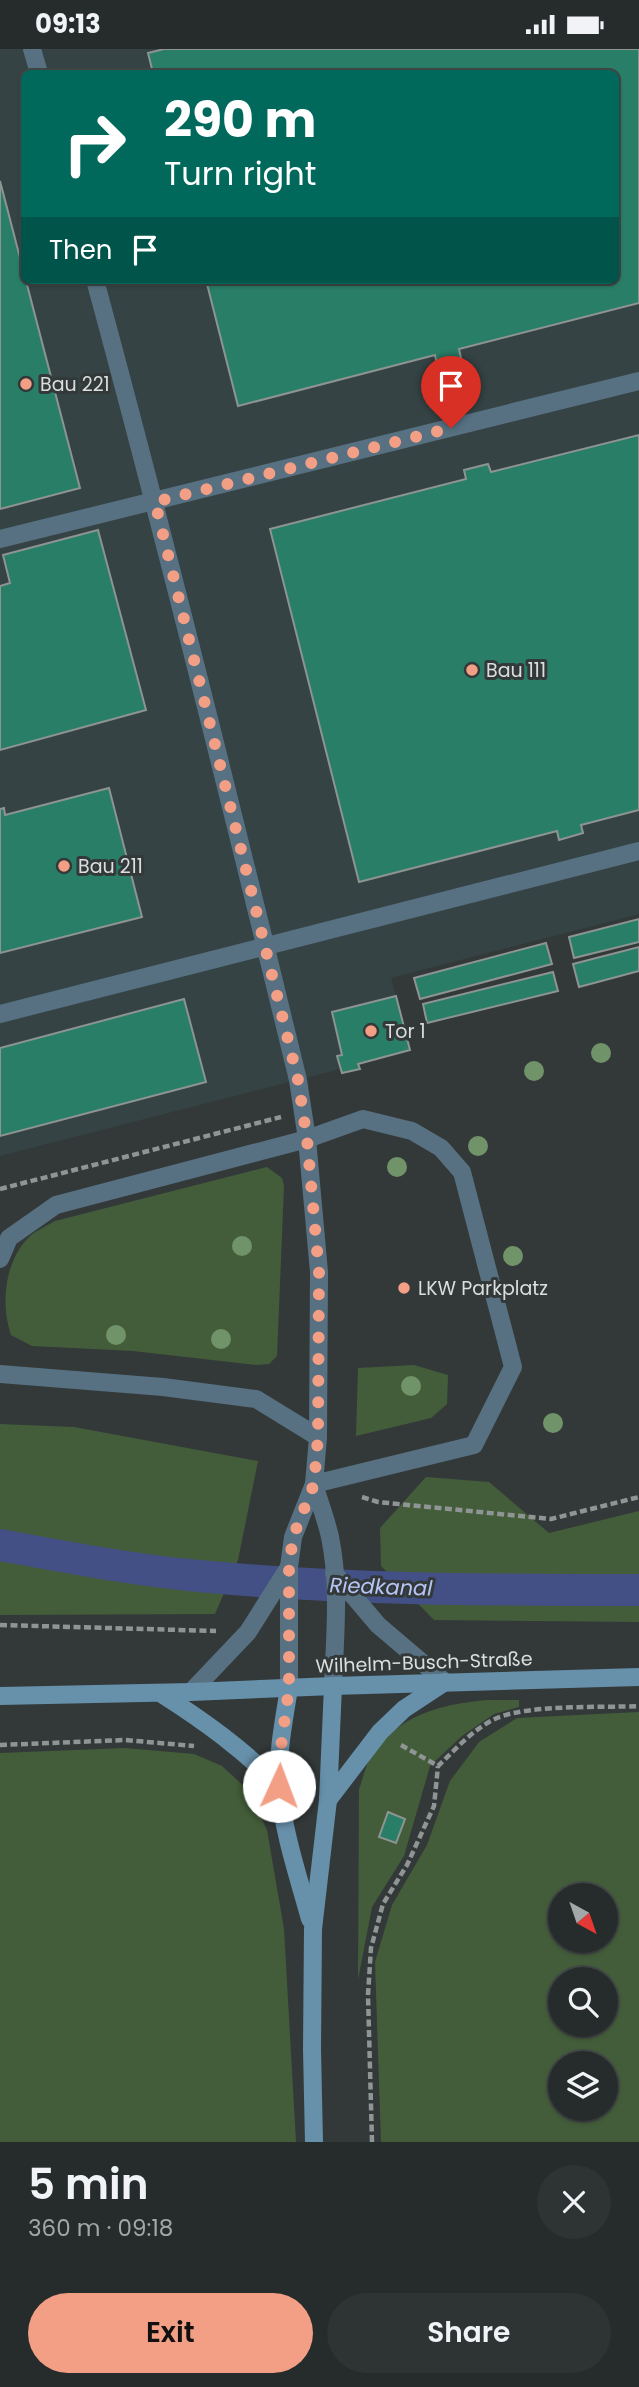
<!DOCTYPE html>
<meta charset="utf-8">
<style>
body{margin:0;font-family:Poppins,sans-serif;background:#2e3333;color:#f1f3f6;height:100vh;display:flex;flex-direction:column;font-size:26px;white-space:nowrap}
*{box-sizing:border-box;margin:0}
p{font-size:23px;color:#a4a7a9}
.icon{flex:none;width:38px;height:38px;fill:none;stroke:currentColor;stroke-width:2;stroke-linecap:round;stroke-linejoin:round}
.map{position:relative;height:2093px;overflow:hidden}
.panel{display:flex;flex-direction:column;background:#262b2b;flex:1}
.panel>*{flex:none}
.hud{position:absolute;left:21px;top:21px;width:598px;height:214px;border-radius:10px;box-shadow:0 2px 5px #0004,0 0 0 2px #424747;background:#00695c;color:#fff;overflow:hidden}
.needle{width:46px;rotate:140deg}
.fabs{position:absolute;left:548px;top:1834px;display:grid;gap:14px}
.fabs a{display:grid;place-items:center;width:70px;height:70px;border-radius:50%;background:#262b2b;box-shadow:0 2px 5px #0004,0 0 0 2px #424747;font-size:35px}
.pin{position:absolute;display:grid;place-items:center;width:60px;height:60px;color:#fff;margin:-72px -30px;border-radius:50% 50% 50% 0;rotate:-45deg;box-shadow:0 0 7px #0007}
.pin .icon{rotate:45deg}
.me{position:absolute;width:77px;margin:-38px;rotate:2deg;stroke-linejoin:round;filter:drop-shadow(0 0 5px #0008)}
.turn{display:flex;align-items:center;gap:24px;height:147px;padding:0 28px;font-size:32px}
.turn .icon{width:91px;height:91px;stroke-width:2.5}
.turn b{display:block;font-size:49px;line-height:60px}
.then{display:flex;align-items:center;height:66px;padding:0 28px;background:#0003;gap:14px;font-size:26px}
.round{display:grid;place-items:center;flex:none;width:74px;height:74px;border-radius:37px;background:#2e3333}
.headline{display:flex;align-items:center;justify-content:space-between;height:119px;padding:0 28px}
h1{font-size:42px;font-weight:600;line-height:52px}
.action{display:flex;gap:14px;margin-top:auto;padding:14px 28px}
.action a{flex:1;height:80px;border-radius:42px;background:#f39f85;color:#111;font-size:28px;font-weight:600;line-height:80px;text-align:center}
.action a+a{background:#2e3333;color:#f1f3f6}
.status{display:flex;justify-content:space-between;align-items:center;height:49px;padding:0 35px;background:#262b2b;direction:ltr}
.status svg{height:19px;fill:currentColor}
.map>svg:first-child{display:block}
</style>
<div class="status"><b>09:13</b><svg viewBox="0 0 49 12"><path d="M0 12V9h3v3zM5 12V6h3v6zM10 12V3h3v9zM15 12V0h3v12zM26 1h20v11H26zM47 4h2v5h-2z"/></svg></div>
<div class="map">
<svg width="639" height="2093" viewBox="0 0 639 2093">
<rect width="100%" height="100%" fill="#333939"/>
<path fill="#354344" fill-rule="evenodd" d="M0,0H639V865L391,929L410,1001L359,1015L360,1020L342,1024L340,1020L0,1107ZM24,24H616V231H24Z"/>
<g fill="#435d3a" fill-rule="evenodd">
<path d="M267,1118L282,1129L284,1137L277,1307L269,1315L257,1316L133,1302L32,1297L11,1286C0,1254 5,1211 30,1187C37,1181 47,1177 55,1172Z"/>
<polygon points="414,1316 448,1326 447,1355 431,1369 356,1387 358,1319"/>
<polygon points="0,1375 74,1378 258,1412 238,1511 215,1565 0,1566"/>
<polygon points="426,1428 489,1433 549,1484 639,1462 639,1573 434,1571 381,1517 380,1479"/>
<path d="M486,1651H519V1658L494,1665L462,1687L430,1717L404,1807L372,1858L358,1931L359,1740C363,1730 365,1717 371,1708C398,1666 438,1656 486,1651Z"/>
<path d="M639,1663V2093H381L375,1913L392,1856L427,1796L450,1732L479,1693L517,1669ZM560,1846H606V1892H560ZM606,1930V1976H560V1930ZM606,2014V2060H560V2014Z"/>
<polygon points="125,1699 194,1705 222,1717 247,1740 267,1781 284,1880 296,2093 0,2093 0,1704"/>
</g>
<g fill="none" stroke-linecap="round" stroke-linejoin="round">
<path stroke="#425085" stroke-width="32" d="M0,1496C66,1508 133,1521 199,1527C346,1541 492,1541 639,1541"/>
</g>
<g fill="#297e67" stroke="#8d9491" stroke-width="2">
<polygon points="164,0 639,0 639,254 459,300 461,309 437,315 435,306 238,357 206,231 616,231 616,24 153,24 148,4"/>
<polygon points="0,132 80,439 0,460"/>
<polygon points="639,386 639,761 581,776 583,784 559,791 557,782 359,833 270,480 466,430 464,421 488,415 491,423"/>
<polygon points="98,481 146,661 0,701 0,537 10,534 3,506"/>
<polygon points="109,739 142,868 0,904 0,760 4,759 5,766"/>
<polygon points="639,870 639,893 574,909 569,888"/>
<polygon points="546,894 552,915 420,950 414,929"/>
<polygon points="639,898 639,922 579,938 573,915"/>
<polygon points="553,923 558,942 427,974 423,955"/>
<polygon points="396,947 410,1001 358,1015 360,1020 342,1024 337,1007 342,1006 332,963"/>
<polygon points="184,950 206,1033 0,1087 0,999"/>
<polygon points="388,1763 405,1770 396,1794 379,1788"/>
</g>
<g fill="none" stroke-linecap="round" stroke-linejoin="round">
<g stroke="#8f9494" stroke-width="4.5" stroke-dasharray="7 3.5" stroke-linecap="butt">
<polyline points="0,1140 281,1068"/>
<polyline points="362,1448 378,1453 551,1470 639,1448"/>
<polyline points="0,1576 216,1582"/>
<polyline points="0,1696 125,1691 194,1697"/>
<path d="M401,1696L438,1717C456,1700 474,1679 497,1669C531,1655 601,1659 639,1657"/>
<polyline points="372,2093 368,1946 371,1899 383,1855 407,1816 434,1757 438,1717"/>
</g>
<g stroke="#577182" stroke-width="18">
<polyline points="32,0 39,24"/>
<path d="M95,231C167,496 233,763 298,1031L307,1090L319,1223L318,1388L314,1435L293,1488L289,1518V1639"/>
<polyline points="0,490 639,332"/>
<polyline points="0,965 639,802"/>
<polyline points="0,1210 9,1189 56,1156 307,1090 363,1070 412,1082 441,1099 462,1123 513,1318 474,1396 314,1435"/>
<polyline points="0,1325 163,1338 256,1350 318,1388"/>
<path d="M314,1435C319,1452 326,1470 330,1488C340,1536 335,1588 333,1637"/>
<polyline points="334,1524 378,1576 445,1633"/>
<polyline points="191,1643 248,1583 289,1518"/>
</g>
<g stroke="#6790ab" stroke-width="18">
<path d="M289,1639C284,1671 277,1705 279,1737C283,1782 298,1827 310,1870"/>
<path d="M160,1644C204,1672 243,1700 279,1737"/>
<polyline points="0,1647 191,1643 333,1637 639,1628"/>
<polyline points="328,1751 380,1683 404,1660 445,1633"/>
<polyline points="314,2093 312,2000 313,1880 328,1751 333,1637"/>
</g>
</g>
<g fill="#719369">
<circle cx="601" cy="1004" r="10"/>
<circle cx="534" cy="1022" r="10"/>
<circle cx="478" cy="1097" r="10"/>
<circle cx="397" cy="1118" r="10"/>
<circle cx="242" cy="1197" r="10"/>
<circle cx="513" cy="1207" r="10"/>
<circle cx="116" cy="1286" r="10"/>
<circle cx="221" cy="1290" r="10"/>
<circle cx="411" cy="1337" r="10"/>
<circle cx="553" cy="1374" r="10"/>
</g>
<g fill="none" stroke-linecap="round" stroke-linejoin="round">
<polyline stroke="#f39f85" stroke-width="12" stroke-dasharray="0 21.6" points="279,1737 280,1705 289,1639 289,1518 293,1488 314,1435 318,1388 319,1223 307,1090 298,1031 155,453 451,379"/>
</g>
<g fill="#f39f85" stroke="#333939" stroke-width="2.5">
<circle cx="26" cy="335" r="7"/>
<circle cx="472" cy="621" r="7"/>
<circle cx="64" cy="817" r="7"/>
<circle cx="371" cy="982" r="7"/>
<circle cx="404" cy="1239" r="7"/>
</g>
<g text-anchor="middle" stroke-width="6" stroke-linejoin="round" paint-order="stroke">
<g font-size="19" fill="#dbdedf" stroke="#333939" text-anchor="start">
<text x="40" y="342">Bau 221</text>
<text x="486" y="628">Bau 111</text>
<text x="78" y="824">Bau 211</text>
<text x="385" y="989">Tor 1</text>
<text x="418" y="1246">LKW Parkplatz</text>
</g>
<g font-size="19" fill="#dbdedf" stroke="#333939">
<text transform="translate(424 1613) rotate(-2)" y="7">Wilhelm-Busch-Straße</text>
</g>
<g font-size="21" font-style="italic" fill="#b6c5f6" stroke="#333939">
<text transform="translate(381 1538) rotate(2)" y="7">Riedkanal</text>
</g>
</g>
</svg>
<div class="fabs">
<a><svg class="needle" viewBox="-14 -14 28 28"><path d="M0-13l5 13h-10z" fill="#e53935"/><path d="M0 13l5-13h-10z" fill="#a4a7a9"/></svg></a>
<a><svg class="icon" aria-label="search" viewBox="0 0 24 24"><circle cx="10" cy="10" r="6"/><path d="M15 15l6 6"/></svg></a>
<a><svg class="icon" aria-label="layers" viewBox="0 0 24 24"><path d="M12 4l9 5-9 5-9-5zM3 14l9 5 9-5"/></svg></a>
</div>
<div class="pin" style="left:451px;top:379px;background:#d93025"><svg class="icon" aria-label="arrive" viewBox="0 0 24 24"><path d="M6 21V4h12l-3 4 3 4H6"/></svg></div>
<svg class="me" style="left:279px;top:1737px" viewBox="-20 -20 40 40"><circle r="19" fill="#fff"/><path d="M0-13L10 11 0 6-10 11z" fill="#f39f85"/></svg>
<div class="hud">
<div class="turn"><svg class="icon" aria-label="right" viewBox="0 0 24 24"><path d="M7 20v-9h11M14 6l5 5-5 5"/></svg><div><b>290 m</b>Turn right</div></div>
<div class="then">Then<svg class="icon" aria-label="arrive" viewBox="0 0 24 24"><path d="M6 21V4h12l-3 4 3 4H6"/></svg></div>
</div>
</div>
<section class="panel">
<div class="headline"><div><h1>5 min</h1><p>360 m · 09:18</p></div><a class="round"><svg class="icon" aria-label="close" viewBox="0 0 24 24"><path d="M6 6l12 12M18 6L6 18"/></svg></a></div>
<div class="action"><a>Exit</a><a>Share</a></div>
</section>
